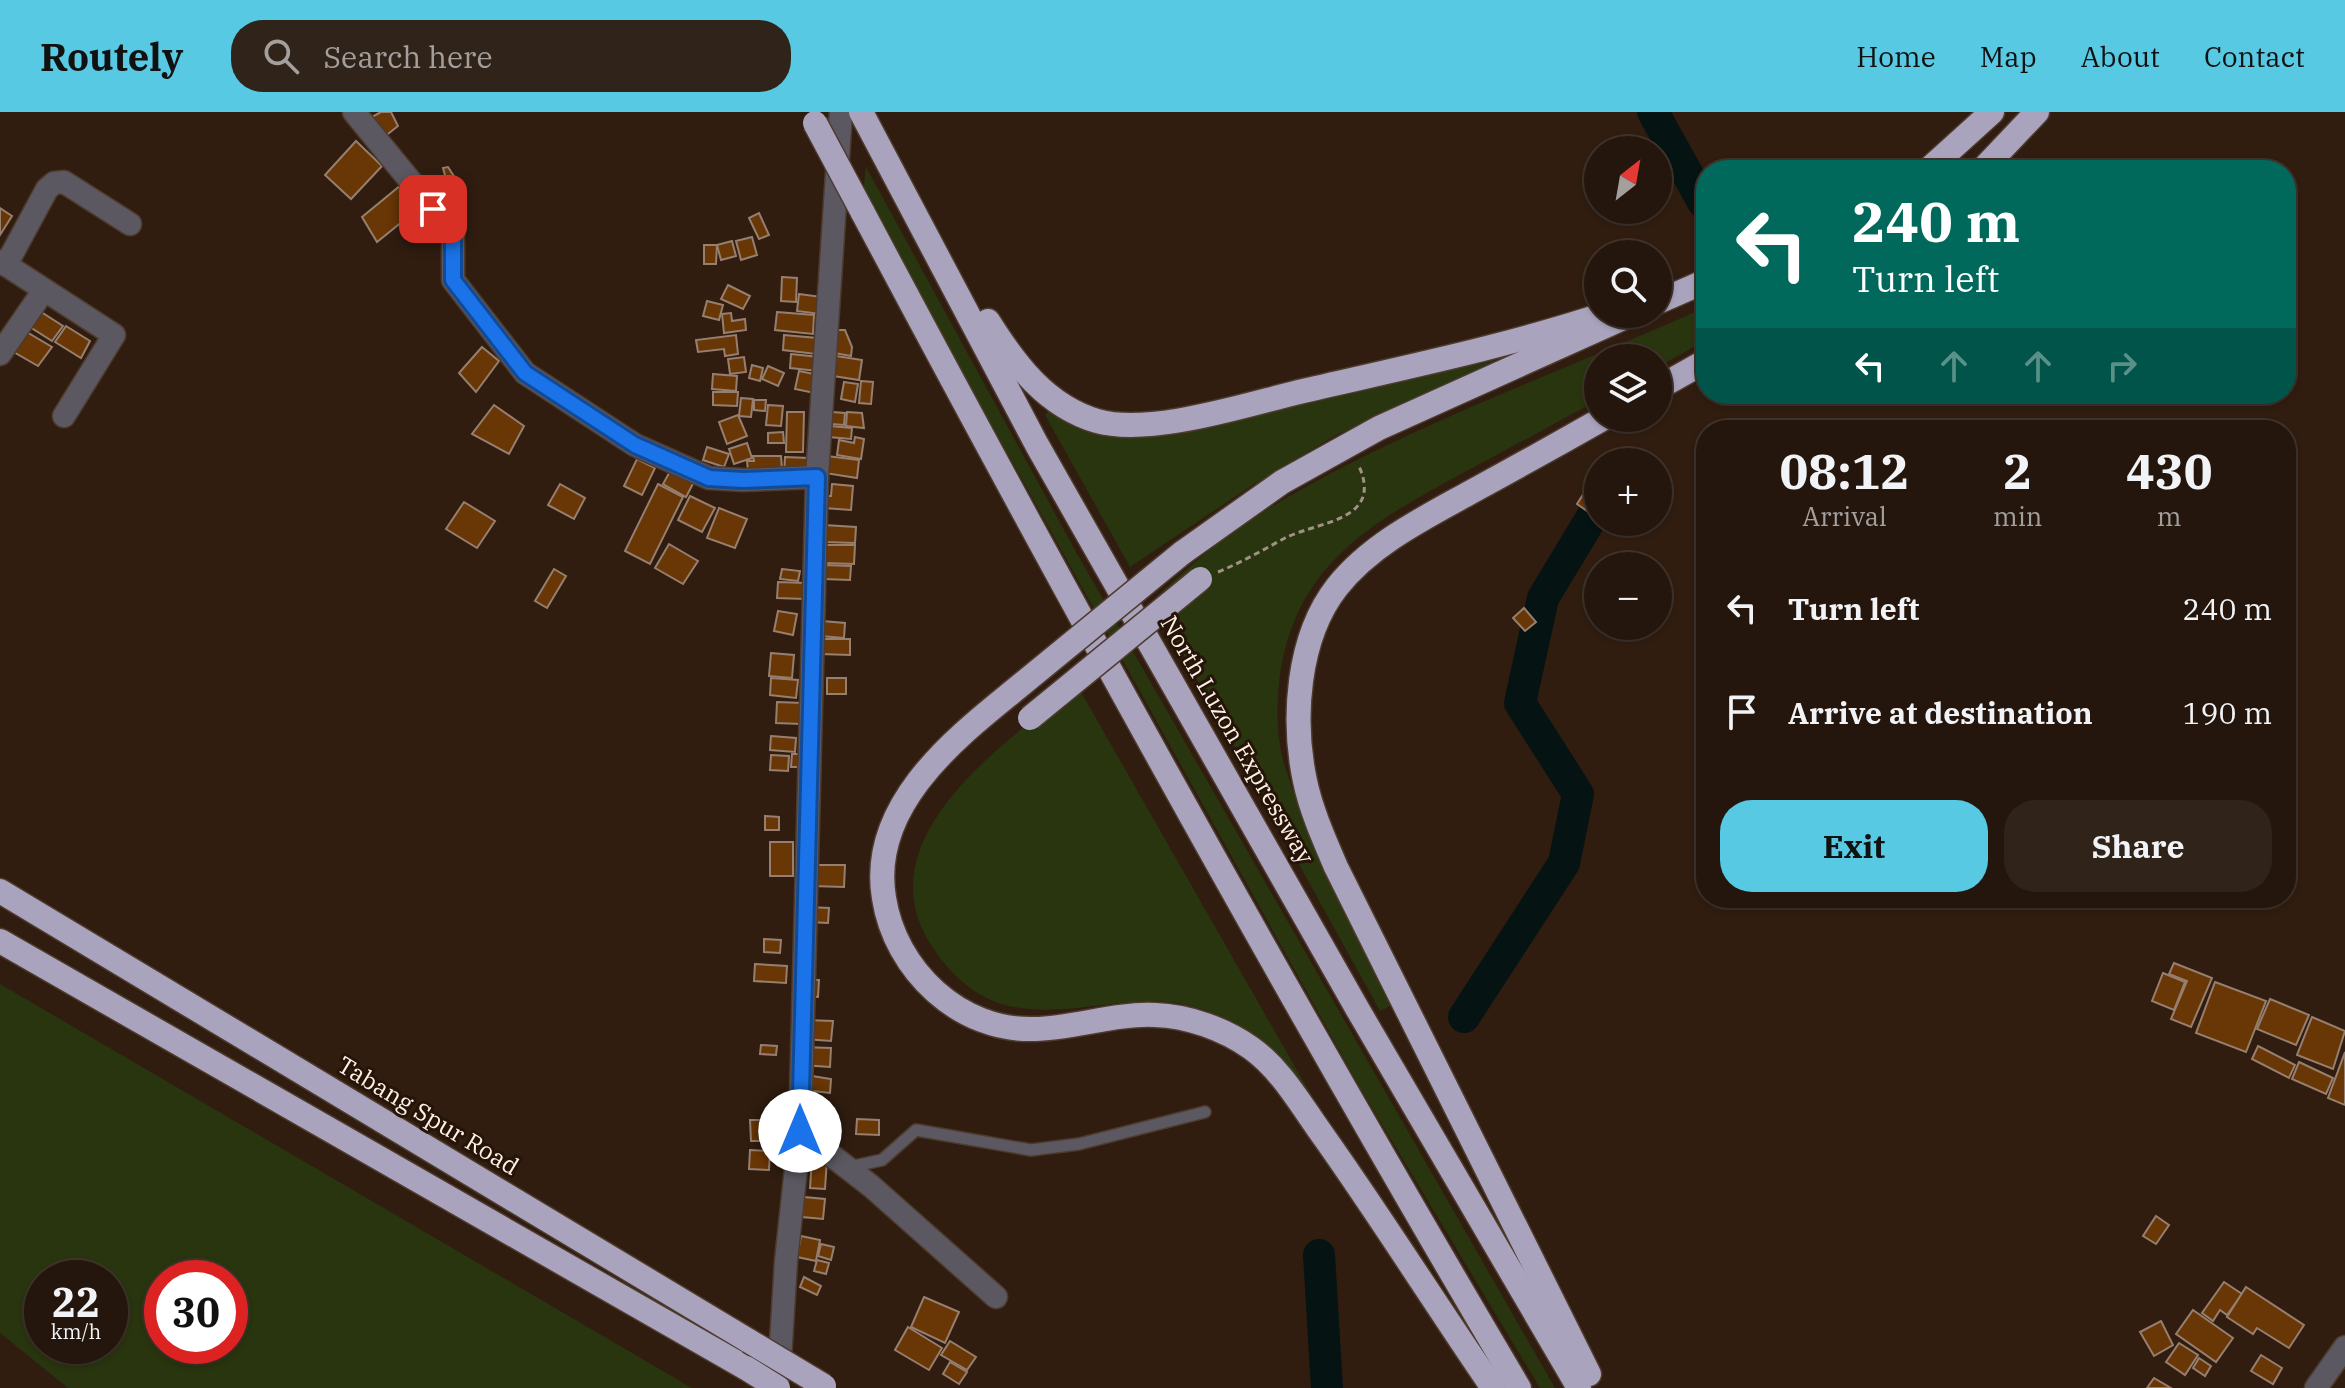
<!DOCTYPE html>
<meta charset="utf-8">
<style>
body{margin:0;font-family:"IBM Plex Serif",serif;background:#30231a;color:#f1f3f6;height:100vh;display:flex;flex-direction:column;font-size:30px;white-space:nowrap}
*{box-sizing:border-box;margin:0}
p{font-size:26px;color:#a39f9d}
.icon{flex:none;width:44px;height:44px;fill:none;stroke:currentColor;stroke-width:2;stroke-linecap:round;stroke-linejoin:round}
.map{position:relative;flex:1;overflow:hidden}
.side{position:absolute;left:1696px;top:308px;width:600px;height:488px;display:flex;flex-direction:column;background:#24160c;border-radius:32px;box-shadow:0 2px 6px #0004,0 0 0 2px #41352d}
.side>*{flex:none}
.guide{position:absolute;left:1696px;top:48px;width:600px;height:244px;border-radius:32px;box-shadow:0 2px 6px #0004,0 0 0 2px #41352d;background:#00695c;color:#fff;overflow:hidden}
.needle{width:52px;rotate:31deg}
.buttons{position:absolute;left:1584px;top:24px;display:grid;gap:16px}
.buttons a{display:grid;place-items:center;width:88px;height:88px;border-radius:50%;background:#24160c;box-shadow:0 2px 6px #0004,0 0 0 2px #41352d;font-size:40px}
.speed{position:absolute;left:24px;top:1148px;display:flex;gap:16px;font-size:40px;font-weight:700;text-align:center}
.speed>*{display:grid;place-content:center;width:104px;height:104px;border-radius:50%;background:#24160c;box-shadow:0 2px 6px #0004,0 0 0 2px #41352d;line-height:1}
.speed small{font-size:20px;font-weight:400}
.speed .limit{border:12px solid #d22;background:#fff;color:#111}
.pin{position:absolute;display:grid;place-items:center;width:68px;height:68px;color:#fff;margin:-34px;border-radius:16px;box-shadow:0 4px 12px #0006}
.me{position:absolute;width:88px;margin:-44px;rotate:0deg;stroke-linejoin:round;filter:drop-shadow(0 0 6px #0008)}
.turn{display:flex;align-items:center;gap:28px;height:168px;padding:0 24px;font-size:36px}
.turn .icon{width:104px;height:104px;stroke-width:2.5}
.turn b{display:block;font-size:56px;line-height:68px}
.lanes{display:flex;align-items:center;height:76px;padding:0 24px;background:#0003;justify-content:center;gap:40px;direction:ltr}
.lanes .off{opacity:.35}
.eta{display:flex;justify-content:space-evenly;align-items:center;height:136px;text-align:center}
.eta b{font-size:48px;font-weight:700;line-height:56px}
.action{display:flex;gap:16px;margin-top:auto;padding:16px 24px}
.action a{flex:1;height:92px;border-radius:32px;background:#57c9e3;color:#111;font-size:32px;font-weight:700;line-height:92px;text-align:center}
.action a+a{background:#30231a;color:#f1f3f6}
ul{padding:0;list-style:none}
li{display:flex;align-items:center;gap:24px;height:104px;padding:0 24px}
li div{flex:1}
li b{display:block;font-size:30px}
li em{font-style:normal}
header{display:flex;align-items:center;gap:48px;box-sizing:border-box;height:112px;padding:0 40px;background:#57c9e3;color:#111}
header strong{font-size:38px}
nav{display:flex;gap:44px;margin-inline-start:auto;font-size:28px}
.search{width:560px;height:72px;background:#30231a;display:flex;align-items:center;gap:20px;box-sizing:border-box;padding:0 28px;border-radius:32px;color:#a39f9d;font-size:30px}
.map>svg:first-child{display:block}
</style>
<header>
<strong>Routely</strong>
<div class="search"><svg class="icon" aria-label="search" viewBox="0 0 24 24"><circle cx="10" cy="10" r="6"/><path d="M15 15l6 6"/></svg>Search here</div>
<nav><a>Home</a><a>Map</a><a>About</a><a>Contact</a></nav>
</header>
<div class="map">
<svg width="2345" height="1276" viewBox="0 0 2345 1276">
<rect width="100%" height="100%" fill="#301d10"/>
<g fill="#29350e" fill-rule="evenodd">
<polygon points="866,55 1076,440 1555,1276 1540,1276 1362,979 863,81"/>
<path d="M1706,195V228L1658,255V246H1598V288C1552,313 1506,338 1459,363C1367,413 1292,456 1279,572C1276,601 1277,633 1287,661C1313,738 1358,819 1392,893L1380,899L1153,488C1183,460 1213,433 1247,410C1385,321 1556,263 1706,195Z"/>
<path d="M1498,248L1499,253L1336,323L1251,374L1130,455L1045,303L1049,299C1086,321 1114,327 1156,322Z"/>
<path d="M1077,573L1355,1060C1329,1023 1277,933 1239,913C1220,903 1198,894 1177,891C1123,883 1068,905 1014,895C978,888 952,865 933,836C860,728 1005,631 1077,573Z"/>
<path d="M0,872L692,1276H68L0,1221ZM42,1166H110V1234H42ZM162,1166H230V1234H162Z"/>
</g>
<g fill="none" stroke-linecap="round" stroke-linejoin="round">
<g stroke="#061313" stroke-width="32">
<polyline points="1653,0 1703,90"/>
<polyline points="1464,905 1564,751 1578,682 1520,591 1543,486 1598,395"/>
<polyline points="1319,1143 1327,1276"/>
</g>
</g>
<g fill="#693606" stroke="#967f6f" stroke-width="2">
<polygon points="381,0 391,0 398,14 379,29 370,6"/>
<polygon points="356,29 382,54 351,87 325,63"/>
<polygon points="448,55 461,75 449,78 443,56"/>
<polygon points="401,73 419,96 377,130 362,105"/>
<polygon points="0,96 12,104 0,123"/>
<polygon points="759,101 769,123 759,127 749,106"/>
<polygon points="752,125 757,143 741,148 736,129"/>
<polygon points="732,129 736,144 721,148 717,133"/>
<polygon points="704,133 717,133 716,152 704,152"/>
<polygon points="782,165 797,166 796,190 781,189"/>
<polygon points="728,173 750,184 743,197 721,187"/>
<polygon points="799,182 822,185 820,202 797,199"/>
<polygon points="707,189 723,193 719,208 703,204"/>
<polygon points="35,196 63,214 52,229 22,210"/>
<polygon points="777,200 814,203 813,222 775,218"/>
<polygon points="731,201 732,209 745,207 746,218 724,221 722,202"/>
<polygon points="66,214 90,229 81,246 55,230"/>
<polygon points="20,216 52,235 38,254 5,235"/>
<polygon points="836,218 845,218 852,235 851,244 834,241"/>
<polygon points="736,223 738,242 725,244 724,237 698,240 696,228"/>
<polygon points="784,223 817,226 816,242 783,238"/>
<polygon points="482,235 499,249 476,280 459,261"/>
<polygon points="791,242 819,245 818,259 790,256"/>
<polygon points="836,244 862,248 859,268 833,264"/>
<polygon points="744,245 746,260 730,262 728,247"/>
<polygon points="752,253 763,256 760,269 749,266"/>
<polygon points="768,254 784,261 778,274 762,267"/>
<polygon points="799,259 819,263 815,281 795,277"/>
<polygon points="713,262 737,264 736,279 712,277"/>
<polygon points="861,269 873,270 871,292 859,291"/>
<polygon points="844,270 858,272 855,290 841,287"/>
<polygon points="713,280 738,280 737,294 713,293"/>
<polygon points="741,286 753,287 751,305 739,304"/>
<polygon points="754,288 766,288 765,299 754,298"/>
<polygon points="494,293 524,314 509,342 472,322"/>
<polygon points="768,293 783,294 781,314 766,313"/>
<polygon points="787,300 804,300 803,340 786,340"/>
<polygon points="832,300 845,301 844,313 831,312"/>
<polygon points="847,300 862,301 864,316 846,314"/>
<polygon points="738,303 747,324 727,332 719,310"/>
<polygon points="830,314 852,316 851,327 829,325"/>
<polygon points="783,320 784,331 768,331 768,321"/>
<polygon points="855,325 864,327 861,347 837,343 839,328 854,331"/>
<polygon points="747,331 752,346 734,352 729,337"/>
<polygon points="707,335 729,342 724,355 703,348"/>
<polygon points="753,344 781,344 782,358 748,359 747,349 754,349"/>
<polygon points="827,344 859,348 857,366 825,361"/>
<polygon points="785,345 809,346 808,364 784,363"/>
<polygon points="637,347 655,356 642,383 624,374"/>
<polygon points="673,354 696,366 686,385 663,372"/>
<polygon points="560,372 585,386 574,407 548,393"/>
<polygon points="658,372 683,385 650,452 625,439"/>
<polygon points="832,372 853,374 851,398 824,396 825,384 831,384"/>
<polygon points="1586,378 1598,386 1590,401 1577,392"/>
<polygon points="690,384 715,396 702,420 678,408"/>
<polygon points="464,390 495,409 477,436 446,417"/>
<polygon points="719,396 747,407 735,436 707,426"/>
<polygon points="824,413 856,415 855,431 823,430"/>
<polygon points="669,432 698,449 683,472 655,456"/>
<polygon points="824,433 855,433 854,452 824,451"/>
<polygon points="824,453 851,454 850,468 824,467"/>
<polygon points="554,457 566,464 547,496 535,489"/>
<polygon points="782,457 800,459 798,469 780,467"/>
<polygon points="778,470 806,471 805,487 777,486"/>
<polygon points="1524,496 1536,510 1525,519 1513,506"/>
<polygon points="778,499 797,502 793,523 774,519"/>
<polygon points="822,509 845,511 844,526 820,524"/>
<polygon points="820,527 850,527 850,543 820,542"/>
<polygon points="771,541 794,543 792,566 769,564"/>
<polygon points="771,566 798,568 796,586 770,583"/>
<rect x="827" y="566" width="19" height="16"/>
<polygon points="777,590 803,591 801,612 776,611"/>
<polygon points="771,624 796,626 795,640 770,638"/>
<polygon points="792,642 802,642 802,655 791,655"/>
<polygon points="771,643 789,644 788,659 770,658"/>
<polygon points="765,704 779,705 779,718 765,718"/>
<rect x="770" y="730" width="23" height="34"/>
<polygon points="812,753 845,753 844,775 812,774"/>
<polygon points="807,795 829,796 828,811 807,810"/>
<polygon points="764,827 781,828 780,841 764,840"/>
<polygon points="2174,851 2212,866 2191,915 2171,907 2187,869 2169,862"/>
<polygon points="755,852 787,854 786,871 754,869"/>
<polygon points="2163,861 2185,870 2174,898 2152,889"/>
<polygon points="804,868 819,868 818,885 804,884"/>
<polygon points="2215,870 2266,889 2246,940 2196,921"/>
<polygon points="2270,887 2309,903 2296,933 2257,917"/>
<polygon points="2312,905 2345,919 2333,957 2297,943"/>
<polygon points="805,908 833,909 831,929 804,927"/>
<polygon points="761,933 777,934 776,943 760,942"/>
<polygon points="2258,934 2295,953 2289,966 2252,947"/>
<polygon points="802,935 831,936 830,955 801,953"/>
<polygon points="2345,940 2345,993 2328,986"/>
<polygon points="2299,950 2333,966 2326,982 2292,967"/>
<polygon points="806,963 831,967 830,981 804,978"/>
<polygon points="857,1007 879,1008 879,1023 856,1022"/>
<polygon points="750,1008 778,1008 779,1029 751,1029"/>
<polygon points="750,1038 770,1039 769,1058 749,1057"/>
<polygon points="812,1046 827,1047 825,1077 810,1076"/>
<polygon points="804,1085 825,1087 823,1107 802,1105"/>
<polygon points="2156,1104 2169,1113 2156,1132 2143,1124"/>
<polygon points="801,1124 820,1128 816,1149 797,1145"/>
<polygon points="821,1132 834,1135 831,1148 818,1144"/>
<polygon points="817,1148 829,1151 826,1162 814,1159"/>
<polygon points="804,1165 821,1174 817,1183 800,1175"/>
<polygon points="2224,1170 2242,1182 2227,1203 2220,1198 2213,1209 2202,1201"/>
<polygon points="2246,1175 2304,1213 2289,1236 2257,1216 2253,1222 2227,1205"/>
<polygon points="924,1185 959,1200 945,1231 911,1215"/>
<polygon points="2193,1198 2233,1226 2216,1250 2176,1222"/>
<polygon points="2161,1209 2173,1233 2154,1244 2140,1220"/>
<polygon points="908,1215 942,1236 929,1258 895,1238"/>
<polygon points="950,1229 976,1245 967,1258 941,1243"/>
<polygon points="2179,1231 2198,1243 2185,1263 2166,1250"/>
<polygon points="2261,1243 2282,1256 2273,1272 2251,1259"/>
<polygon points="2199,1246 2211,1254 2205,1264 2193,1256"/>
<polygon points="950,1250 967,1260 959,1272 943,1262"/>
<polygon points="2154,1266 2171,1276 2147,1276"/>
</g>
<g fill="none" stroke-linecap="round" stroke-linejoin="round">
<g stroke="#4d3b2e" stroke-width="14">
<polyline id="lane" points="849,1055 882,1048 916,1018 1031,1038 1079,1032 1205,1000"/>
</g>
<g stroke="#4d3b2e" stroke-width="25">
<g id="street">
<polyline points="354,0 453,121 453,168 525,261 635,333 709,366 743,368 817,365"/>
<polyline points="0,149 114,223 64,304"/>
<polyline points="6,153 47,77 54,71 64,70 130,112"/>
<polyline points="0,242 44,178"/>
<polyline points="800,1019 871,1074 996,1185"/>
<polyline points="779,1263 786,1149 800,1019 817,365 841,0"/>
<polyline points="2316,1276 2345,1235"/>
</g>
</g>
<g stroke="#4d3b2e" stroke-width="27">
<g id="highway">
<polyline points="861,0 1037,333 1358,898 1579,1276"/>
<polyline points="1928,58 1992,0"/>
<polyline points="1982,58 2037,0"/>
<path d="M862,99C1073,496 1290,889 1519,1276"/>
<polyline points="1658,190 1706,169"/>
<path d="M988,209C1015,252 1046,294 1097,309C1150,324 1245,293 1299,280C1402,256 1505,235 1605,202"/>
<polyline points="1658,276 1706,249"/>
<polyline points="1182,441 1282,370 1379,316 1632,202"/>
<path d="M1011,581C949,631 869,697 884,786C895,858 960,920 1035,917C1075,916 1115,901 1155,903C1188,904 1224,917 1251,936C1282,958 1302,995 1324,1025C1382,1107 1436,1193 1493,1276"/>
<polyline points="0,779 749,1229"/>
<polyline points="0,829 746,1256"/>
<path d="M1589,1262L1336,755C1324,727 1311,698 1305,669C1292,608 1297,526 1337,475C1371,432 1424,406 1471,380C1515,356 1560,331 1604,306"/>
</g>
</g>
<path stroke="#a09186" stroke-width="3" stroke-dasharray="6 4" stroke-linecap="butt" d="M1218,460C1242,450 1263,438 1285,426C1319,409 1385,409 1358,352"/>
<use href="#lane" stroke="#5b5862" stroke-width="11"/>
<use href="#street" stroke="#5b5862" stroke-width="22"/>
<use href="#highway" stroke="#aaa3bd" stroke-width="24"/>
<g stroke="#4d3b2e" stroke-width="27" stroke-linecap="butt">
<g id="highway-bridge">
<polyline points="815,11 862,99"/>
<polyline points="1011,581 1182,441"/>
<polyline points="1030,606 1200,467"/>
<polyline points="749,1229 824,1274"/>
<polyline points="746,1256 778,1276"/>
</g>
</g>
<use href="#highway-bridge" stroke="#aaa3bd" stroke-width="24"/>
</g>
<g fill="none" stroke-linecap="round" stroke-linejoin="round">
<g stroke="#114b97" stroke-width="20">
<polyline id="route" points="433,97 453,121 453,168 525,261 635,333 709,366 743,368 817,365 800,1019"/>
</g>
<use href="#route" stroke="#1a73e8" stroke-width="14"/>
</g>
<g text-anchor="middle" stroke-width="6" stroke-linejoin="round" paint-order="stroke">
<g font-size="24" fill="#fef1e8" stroke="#251407">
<text transform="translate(1237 628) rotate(60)" y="8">North Luzon Expressway</text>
<text transform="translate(428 1004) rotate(31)" y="8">Tabang Spur Road</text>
</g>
</g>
</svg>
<div class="buttons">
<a><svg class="needle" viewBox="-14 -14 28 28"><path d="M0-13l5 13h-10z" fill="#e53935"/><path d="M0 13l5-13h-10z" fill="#a39f9d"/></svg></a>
<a><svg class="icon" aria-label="search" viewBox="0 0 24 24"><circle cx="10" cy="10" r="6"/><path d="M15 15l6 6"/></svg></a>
<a><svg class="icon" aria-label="layers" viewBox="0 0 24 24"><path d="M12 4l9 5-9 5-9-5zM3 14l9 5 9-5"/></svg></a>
<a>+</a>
<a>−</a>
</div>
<div class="speed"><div>22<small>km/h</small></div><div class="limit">30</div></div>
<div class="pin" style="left:433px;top:97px;background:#d93025"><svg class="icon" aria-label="arrive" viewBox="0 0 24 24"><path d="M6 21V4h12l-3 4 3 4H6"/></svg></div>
<svg class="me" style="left:800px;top:1019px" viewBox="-20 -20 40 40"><circle r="19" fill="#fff"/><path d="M0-13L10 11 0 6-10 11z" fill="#1a73e8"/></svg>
<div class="guide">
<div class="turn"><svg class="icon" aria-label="left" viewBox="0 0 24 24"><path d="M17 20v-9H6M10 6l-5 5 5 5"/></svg><div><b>240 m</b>Turn left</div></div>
<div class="lanes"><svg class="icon" aria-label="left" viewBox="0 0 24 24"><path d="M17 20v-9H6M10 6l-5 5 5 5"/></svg><svg class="icon off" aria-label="ahead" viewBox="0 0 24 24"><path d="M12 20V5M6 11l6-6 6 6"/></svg><svg class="icon off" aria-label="ahead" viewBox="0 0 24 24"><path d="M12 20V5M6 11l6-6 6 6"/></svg><svg class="icon off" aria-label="right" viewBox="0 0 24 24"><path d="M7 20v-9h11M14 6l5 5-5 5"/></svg></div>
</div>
<section class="side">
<div class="eta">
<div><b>08:12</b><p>Arrival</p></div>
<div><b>2</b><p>min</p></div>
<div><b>430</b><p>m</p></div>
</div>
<ul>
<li><svg class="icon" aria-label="left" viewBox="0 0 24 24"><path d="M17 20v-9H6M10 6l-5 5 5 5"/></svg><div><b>Turn left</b></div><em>240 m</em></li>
<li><svg class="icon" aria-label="arrive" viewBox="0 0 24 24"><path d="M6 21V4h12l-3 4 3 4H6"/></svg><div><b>Arrive at destination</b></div><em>190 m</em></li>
</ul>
<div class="action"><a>Exit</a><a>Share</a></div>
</section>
</div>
